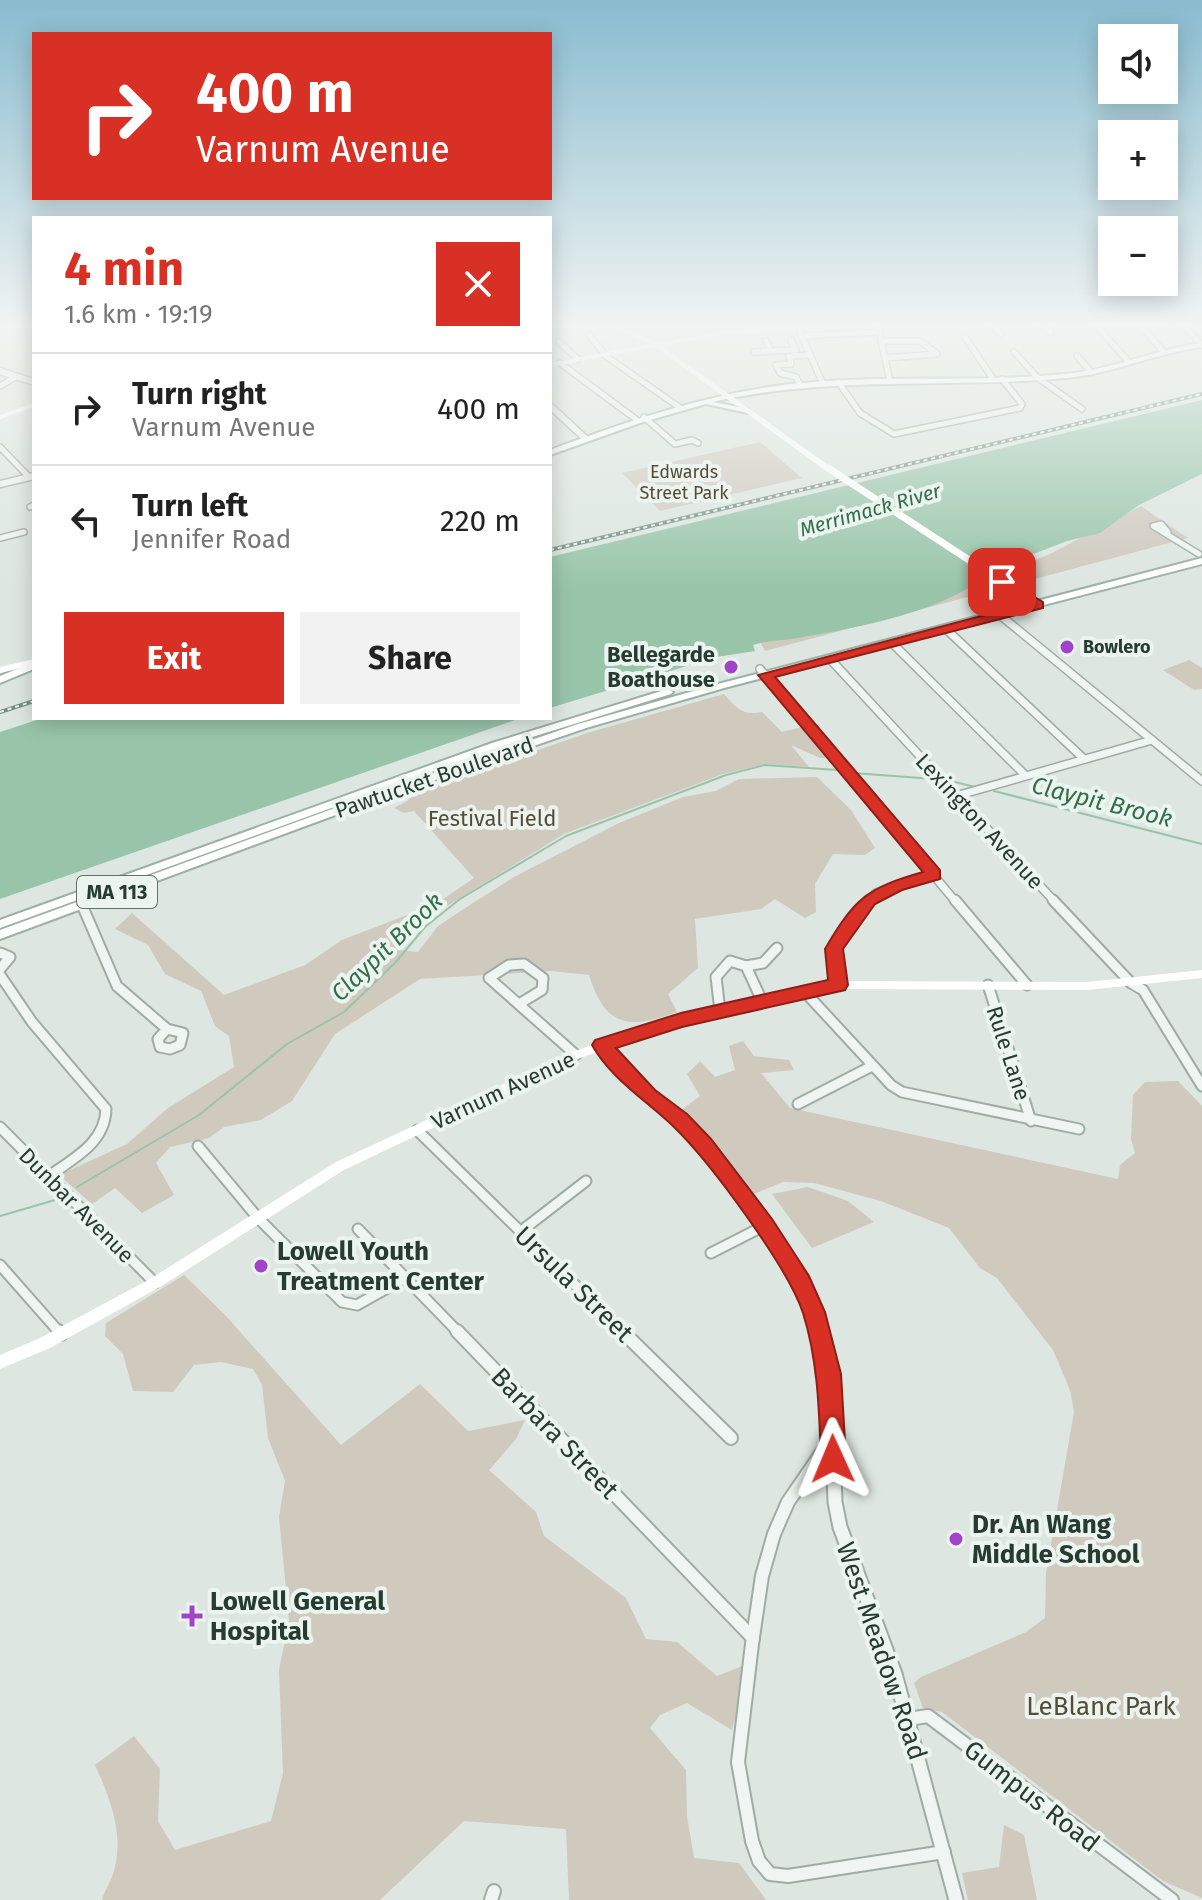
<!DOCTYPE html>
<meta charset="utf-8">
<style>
body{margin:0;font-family:"Fira Sans",sans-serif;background:#f2f2f2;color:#222;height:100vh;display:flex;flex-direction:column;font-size:30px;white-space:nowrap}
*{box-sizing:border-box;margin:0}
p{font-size:26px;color:#767676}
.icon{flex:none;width:44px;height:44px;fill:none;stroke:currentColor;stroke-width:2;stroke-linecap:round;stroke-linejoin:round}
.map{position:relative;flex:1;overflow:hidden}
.drawer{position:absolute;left:32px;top:216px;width:520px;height:504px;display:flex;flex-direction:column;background:#fff;border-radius:0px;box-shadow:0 4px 20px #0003}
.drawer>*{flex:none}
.guide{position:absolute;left:32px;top:32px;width:520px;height:168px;border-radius:0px;box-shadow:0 4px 20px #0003;background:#d93025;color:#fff;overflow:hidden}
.tools{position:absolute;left:1098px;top:24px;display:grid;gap:16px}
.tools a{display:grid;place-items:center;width:80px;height:80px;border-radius:0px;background:#fff;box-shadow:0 4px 20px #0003;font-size:40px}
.pin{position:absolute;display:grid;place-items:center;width:68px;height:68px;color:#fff;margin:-34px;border-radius:16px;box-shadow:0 4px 12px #0006}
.me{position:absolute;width:88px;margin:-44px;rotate:359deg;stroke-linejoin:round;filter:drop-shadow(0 0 6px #0008)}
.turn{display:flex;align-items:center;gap:28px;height:168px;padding:0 32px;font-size:36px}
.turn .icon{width:104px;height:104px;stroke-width:2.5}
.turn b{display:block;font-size:56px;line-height:68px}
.round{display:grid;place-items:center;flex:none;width:84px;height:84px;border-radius:0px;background:#f2f2f2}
.overview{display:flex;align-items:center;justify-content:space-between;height:136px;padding:0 32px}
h1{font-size:48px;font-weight:700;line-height:60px;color:#d93025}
.primary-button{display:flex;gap:16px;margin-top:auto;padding:16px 32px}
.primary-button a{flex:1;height:92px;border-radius:0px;background:#d93025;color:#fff;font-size:32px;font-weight:700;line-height:92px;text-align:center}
.primary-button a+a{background:#f2f2f2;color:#222}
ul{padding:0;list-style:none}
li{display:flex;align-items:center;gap:24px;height:112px;padding:0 32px;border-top:2px solid #e0e0e0}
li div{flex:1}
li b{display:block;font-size:30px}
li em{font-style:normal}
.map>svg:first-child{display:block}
</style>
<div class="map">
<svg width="1202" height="1900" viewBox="0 0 1202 1900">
<rect width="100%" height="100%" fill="#dde6e1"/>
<g fill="#d0c9be">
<polygon points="760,442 802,478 660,511 622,473"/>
<polygon points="1141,506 1188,538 765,651 760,641 963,588 1050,554"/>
<polygon points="1189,660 1202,668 1202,689 1194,690 1163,670"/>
<path d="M724,694C736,708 743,716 762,712L782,732L802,727L831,758H820L791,745L809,767L766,764L723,774L564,834L415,926L398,950L418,952L438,926L473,903L514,877L619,823L683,797L716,791L739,779L817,777L851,810L875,848L865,855L833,854L815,884L816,912L805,918L775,899L761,909L695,919L698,968L668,994L677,1012C629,1030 605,1027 589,975L551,971L420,979L335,1034L292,1101L261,1120L224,1127L209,1138L170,1147L156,1163L174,1195L142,1213L115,1188L92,1204L59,1175L127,1144L168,1108L234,1067L229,1036L215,1026L201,991L165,974L148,945L115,929L132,913L224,995L305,965L342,940L436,904L474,878L414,811L404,813L394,808L409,800L406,796L587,733Z"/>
<polygon points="743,1041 754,1056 789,1060 794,1070 761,1073 790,1108 1118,1179 1120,1165 1135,1153 1131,1139 1133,1095 1145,1082 1178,1081 1202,1106 1202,1898 1163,1881 942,1712 923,1708 914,1683 921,1677 1026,1632 1045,1618 1046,1573 1074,1412 1070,1390 1053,1350 997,1278 980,1268 949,1228 881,1201 814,1183 783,1182 754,1194 710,1139 680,1111 700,1096 687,1074 700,1061 715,1077 735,1070 729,1046"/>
<polygon points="808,1187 848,1201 874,1222 812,1248 772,1194"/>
<path d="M184,1275L226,1316L341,1445L420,1384L468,1431L525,1420L516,1439L489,1470L536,1512L544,1536L626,1598L646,1639L677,1642L717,1676L750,1663L732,1730L687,1703L660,1715L650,1728L686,1770L687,1816L694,1858L739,1863L766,1900H569L566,1829L464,1821L380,1900H102C104,1892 109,1885 112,1877C126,1839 111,1800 95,1765L134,1736L160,1769L158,1821L175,1850L271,1821L283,1773L279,1670L289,1621L279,1517L285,1481L268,1438L262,1385L253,1369L221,1362L194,1365L173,1392L133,1391L123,1354L105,1336L106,1323Z"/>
<polygon points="1004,1825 1024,1835 1037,1900 968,1900 962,1873 999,1867"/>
</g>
<g fill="#98c5a9">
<path d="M1202,400V474L1139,505L1100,533L1067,541L990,571C952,611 851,629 797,638C782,641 767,640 753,645L755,651L716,657L550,708V557Z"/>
<polygon points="43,718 521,718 0,899 0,732"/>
</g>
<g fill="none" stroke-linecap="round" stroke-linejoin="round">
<g stroke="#98c5a9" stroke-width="2">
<polyline points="853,773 934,779"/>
<polyline points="951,781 975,787"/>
<polyline points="994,791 1202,844"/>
<polyline points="77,1187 199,1115 287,1044 344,1012 395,963 425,927 460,899 566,836 726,775 765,765 837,770"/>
<polyline points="0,1216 55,1200"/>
</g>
<g stroke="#9faca5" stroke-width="8">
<g id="minor-far3">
<polyline points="877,323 890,381"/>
<polyline points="991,323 1001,334"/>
<polyline points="1040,323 1051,333"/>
<polyline points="1094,323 1127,360"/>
<polyline points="1138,323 1162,350"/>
<polyline points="1181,323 1202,345"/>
<polyline points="800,332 823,384"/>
<polyline points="589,335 607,357 679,407"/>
<polyline points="802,336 880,332"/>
<polyline points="965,337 993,379"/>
<polyline points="883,341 920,341 937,354 886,358"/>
<polyline points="559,342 578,359"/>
<polyline points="771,351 796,350 791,340"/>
<polyline points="754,352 771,351 766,341"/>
<polyline points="1014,352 1038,378 1082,409"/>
<polyline points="1077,356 1091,372"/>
<polyline points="560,363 637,420"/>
<polyline points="839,383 860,413 894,434 1020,408 1022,404 1002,379"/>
<polyline points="0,386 17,376"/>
<polyline points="801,386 796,377 780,373 776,365 791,364 789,356 810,355"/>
<polyline points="644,417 675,444 692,440 698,443"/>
<polyline points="0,447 29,477"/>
<polyline points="30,507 34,505"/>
<polyline points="1168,532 1161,524 1153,526 1199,554"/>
<polyline points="0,538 24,532"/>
</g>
</g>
<g stroke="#9faca5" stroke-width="10">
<g id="minor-far2">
<polyline points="1000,615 1202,781"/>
<polyline points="946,629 1084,759"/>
<polyline points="892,643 1025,775"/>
<polyline points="830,659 1055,902"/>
<polyline points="760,669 956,902"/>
<polyline points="956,796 1152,740"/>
<polyline points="867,902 876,893 934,875"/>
</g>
</g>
<g stroke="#9faca5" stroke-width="13">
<g id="minor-far1">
<polyline points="955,900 1027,985"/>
<polyline points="1053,900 1131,983 1143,990 1202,1086"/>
<polyline points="82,905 117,986 167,1029"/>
<polyline points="0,953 10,957 0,969"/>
<polyline points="746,966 763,963 777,948"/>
<path d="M0,975L32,1022L106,1109C105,1143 74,1158 49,1176"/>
<polyline points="838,985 834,949 869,900"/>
<polyline points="988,985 1031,1121"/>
<polyline points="804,991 891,1085 902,1092 1079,1129"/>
<polyline points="519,1004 542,990 543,978 524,964 509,965 489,978 576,1055"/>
<polyline points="720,1011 716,977 730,961 746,966 762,1001"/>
<polygon points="167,1029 183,1033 180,1045 170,1049 160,1047 158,1039"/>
<polyline points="798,1104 872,1066"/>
<polyline points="0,1127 155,1283"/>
<polyline points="417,1130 624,1333"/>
<polyline points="198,1146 258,1218 342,1302 357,1305 405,1278"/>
<polyline points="358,1229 459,1333"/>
<polyline points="520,1232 586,1181"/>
<polyline points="711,1253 764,1226"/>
<polyline points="0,1265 60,1333"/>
</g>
</g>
<g stroke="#9faca5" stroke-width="16">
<g id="minor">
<polyline points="58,1331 61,1334"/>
<polyline points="457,1331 753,1638"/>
<polyline points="622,1331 731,1438"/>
<polyline points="832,1438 788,1502 774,1534 762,1576 752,1644 738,1762 752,1841 759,1861 770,1874 788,1876 944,1852"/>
<polyline points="908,1719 928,1716 1172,1900"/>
<polyline points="491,1900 494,1891"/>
</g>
</g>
<g stroke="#9faca5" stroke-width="9">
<g id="tertiary-far2">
<polyline points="0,371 34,382"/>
<polyline points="550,406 586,439"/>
<polyline points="0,484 34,476"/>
</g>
</g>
<g stroke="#9faca5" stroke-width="14">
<path id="tertiary-far1" d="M602,1045C617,1062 632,1080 648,1095C659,1105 672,1112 682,1122C732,1173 802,1264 819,1333"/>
</g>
<g stroke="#9faca5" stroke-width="17">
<polyline id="tertiary" points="819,1331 830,1374 835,1502 840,1527 895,1674 956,1900"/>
</g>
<g stroke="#9cb1a6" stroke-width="4">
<g id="primary">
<path d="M1202,343V347C1156,353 1112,374 1066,378C948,389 829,375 713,402L748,409V413L706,404L643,422L550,455V450C628,421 707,394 791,384C882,374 974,383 1065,374C1112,370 1155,349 1202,343Z"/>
<polygon points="1202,558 1202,564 724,688 586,728 376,800 0,939 0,930 368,796 578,724 718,684"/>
<polygon points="34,662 34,669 0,683 0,676"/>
<polygon points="668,689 673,692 671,694 500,747 0,928 0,920 492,743"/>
</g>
</g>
<use href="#minor-far3" stroke="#eff5f2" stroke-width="5"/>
<use href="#minor-far2" stroke="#eff5f2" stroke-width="7"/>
<use href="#minor-far1" stroke="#eff5f2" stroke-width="9"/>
<use href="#minor" stroke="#eff5f2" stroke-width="12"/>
<use href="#tertiary-far2" stroke="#eff5f2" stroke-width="6"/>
<use href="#tertiary-far1" stroke="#eff5f2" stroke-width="10"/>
<use href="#tertiary" stroke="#eff5f2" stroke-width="13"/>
<g fill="#fff" fill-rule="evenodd">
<polygon points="606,323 614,323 657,343 721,331 841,323 871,323 868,325 721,335 662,346 832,468 825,470 655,347 550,367 550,363 650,344"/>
<polygon points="34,403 34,407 0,419 0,415"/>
<path d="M999,580H1005L1042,605L1041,607H1035L1014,593C1008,606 998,613 983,613V609L1002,601L1006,593L1003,586L998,582Z"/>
<polygon points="34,659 34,665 0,673 0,667"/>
<polygon points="1202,970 1202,978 1087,990 835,989 657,1031 580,1058 344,1170 160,1287 50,1348 0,1369 0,1355 40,1338 150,1279 336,1162 572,1052 652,1024 835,981 1087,982"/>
</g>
<use href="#primary" fill="#fff" fill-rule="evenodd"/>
<g stroke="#778f82" stroke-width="4">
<g id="rail">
<polyline points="550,550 1202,394"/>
<polyline points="0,712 34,701"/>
</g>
</g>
<use href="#rail" stroke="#ecf4ef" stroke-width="2" stroke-dasharray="4" stroke-linecap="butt"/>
<polyline stroke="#fff" stroke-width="7" points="828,468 989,573"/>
<polyline stroke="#fff" stroke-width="9" points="986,571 1002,582"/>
</g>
<linearGradient id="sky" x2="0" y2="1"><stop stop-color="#88bbcf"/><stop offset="0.55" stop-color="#f0f4f2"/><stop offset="1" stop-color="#f0f4f2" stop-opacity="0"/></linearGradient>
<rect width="1202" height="589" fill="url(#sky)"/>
<path fill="#d93025" stroke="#8d1f18" stroke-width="2" d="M1002,578L1043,602V608L775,677L940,870V879L902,890L875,904L843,949L848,985L845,990L682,1027L616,1048L655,1090L687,1114L711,1139L772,1219L809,1276L825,1312L841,1374L846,1459L842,1467L833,1471L825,1467L821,1459C819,1409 818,1361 803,1313C788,1267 710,1162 674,1127C647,1101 611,1079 592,1045L595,1040L681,1013L828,980L825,949C855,898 867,888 923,872L758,675L1027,604L997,584L995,582Z"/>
<g fill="#a244c9" stroke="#ecf4ef" stroke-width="3">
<circle cx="1067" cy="647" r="8"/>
<circle cx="731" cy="667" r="8"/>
<circle cx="261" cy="1266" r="8"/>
<circle cx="956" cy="1539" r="8"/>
<path d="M188 1604h8v8h8v8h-8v8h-8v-8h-8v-8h8z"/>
</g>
<g text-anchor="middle" stroke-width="8" stroke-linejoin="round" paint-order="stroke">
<g font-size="18" fill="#574c35" stroke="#ecf4ef">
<text x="684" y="478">Edwards<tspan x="684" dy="21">Street Park</tspan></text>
</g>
<g font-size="18" font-weight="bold" fill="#273c31" stroke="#ecf4ef" text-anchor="start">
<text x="1083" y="653">Bowlero</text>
</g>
<g font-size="20" font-style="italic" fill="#336e4b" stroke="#ecf4ef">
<text transform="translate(870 510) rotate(-16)" y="7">Merrimack River</text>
</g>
<rect fill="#ecf4ef" stroke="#62736a" stroke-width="2" x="77" y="876" width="80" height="32" rx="6"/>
<g font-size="20" font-weight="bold" fill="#273c31">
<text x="117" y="899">MA 113</text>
</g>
<g font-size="22" font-weight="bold" fill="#273c31" stroke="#ecf4ef" text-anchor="end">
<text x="715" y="662">Bellegarde<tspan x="715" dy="25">Boathouse</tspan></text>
</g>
<g font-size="22" fill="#273c31" stroke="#ecf4ef">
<text transform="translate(434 777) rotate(-19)" y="8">Pawtucket Boulevard</text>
<text transform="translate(980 821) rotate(47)" y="8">Lexington Avenue</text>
<text transform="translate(1009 1053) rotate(72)" y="8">Rule Lane</text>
<text transform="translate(503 1090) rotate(-25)" y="8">Varnum Avenue</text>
<text transform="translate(77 1205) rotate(45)" y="8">Dunbar Avenue</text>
</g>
<g font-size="22" fill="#574c35" stroke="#ecf4ef">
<text x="492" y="826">Festival Field</text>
</g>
<g font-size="24" font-style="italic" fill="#336e4b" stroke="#ecf4ef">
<text transform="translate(1102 802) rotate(14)" y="8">Claypit Brook</text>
<text transform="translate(387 947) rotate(-44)" y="8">Claypit Brook</text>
</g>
<g font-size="26" font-weight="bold" fill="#273c31" stroke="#ecf4ef" text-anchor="start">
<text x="277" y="1260">Lowell Youth<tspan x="277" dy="30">Treatment Center</tspan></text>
<text x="972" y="1533">Dr. An Wang<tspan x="972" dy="30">Middle School</tspan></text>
<text x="210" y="1610">Lowell General<tspan x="210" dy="30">Hospital</tspan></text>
</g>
<g font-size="26" fill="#273c31" stroke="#ecf4ef">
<text transform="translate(574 1284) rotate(44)" y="9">Ursula Street</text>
<text transform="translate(555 1433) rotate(46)" y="9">Barbara Street</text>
<text transform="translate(882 1651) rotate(71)" y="9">West Meadow Road</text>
<text transform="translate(1032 1796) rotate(38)" y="9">Gumpus Road</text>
</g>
<g font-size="26" fill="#574c35" stroke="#ecf4ef">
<text x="1101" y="1715">LeBlanc Park</text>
</g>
</g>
</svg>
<div class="tools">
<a><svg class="icon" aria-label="sound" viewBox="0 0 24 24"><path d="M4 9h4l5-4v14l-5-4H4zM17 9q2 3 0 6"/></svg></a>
<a>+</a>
<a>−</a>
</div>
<div class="pin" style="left:1002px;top:582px;background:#d93025"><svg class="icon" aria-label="arrive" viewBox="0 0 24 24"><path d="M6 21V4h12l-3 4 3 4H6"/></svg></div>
<svg class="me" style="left:833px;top:1459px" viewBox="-20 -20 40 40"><path d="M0-17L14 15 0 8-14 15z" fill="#d93025" stroke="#fff" stroke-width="4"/></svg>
<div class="guide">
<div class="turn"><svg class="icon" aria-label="right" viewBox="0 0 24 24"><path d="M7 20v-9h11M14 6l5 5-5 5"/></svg><div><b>400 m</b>Varnum Avenue</div></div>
</div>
<section class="drawer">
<div class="overview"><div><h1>4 min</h1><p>1.6 km · 19:19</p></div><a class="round" style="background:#d93025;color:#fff"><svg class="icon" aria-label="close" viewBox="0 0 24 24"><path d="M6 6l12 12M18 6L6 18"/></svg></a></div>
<ul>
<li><svg class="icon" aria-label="right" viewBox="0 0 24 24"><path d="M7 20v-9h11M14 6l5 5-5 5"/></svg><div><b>Turn right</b><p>Varnum Avenue</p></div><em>400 m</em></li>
<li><svg class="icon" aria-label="left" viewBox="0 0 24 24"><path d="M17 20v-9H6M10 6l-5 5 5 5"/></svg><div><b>Turn left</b><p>Jennifer Road</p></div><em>220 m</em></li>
</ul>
<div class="primary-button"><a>Exit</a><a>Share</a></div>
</section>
</div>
